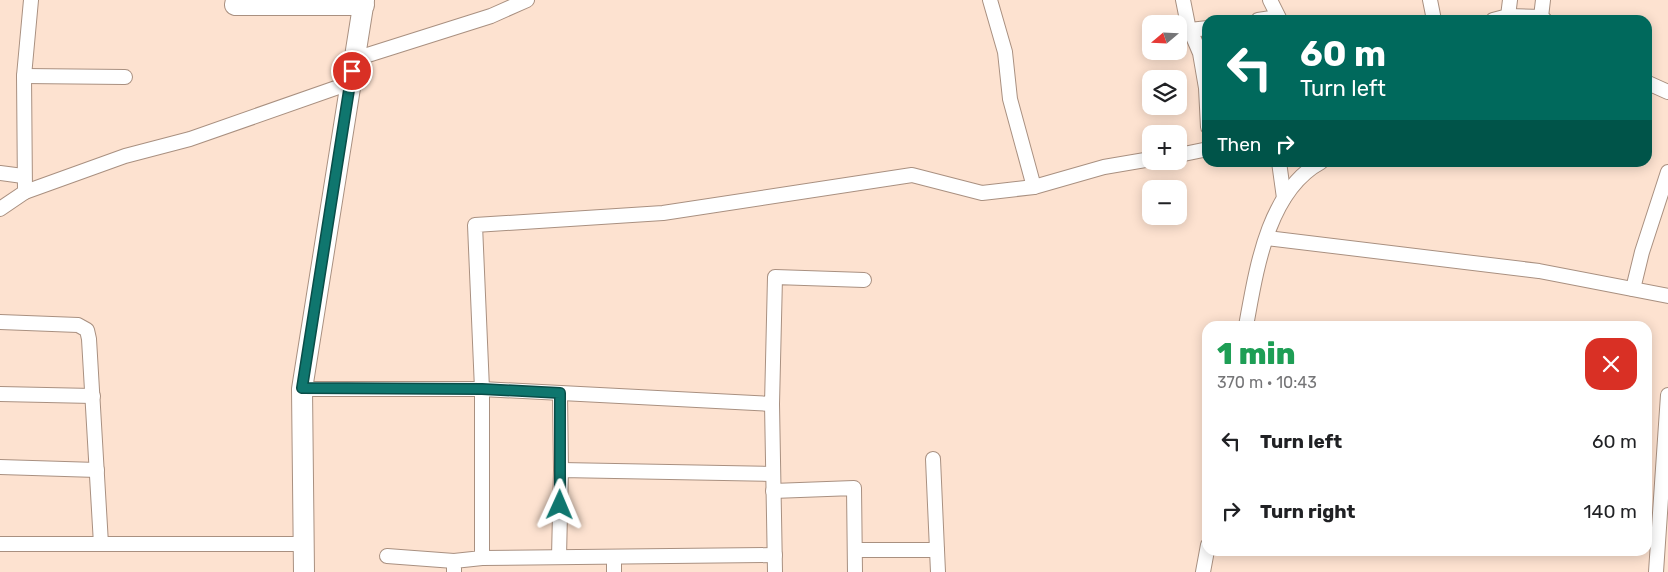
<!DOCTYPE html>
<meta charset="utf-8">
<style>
body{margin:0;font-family:Rubik,sans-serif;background:#f6f6f6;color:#202124;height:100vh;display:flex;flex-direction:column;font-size:19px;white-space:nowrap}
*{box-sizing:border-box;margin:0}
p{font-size:16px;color:#757577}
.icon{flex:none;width:28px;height:28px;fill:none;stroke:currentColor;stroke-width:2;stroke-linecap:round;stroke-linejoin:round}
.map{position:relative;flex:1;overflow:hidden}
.details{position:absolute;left:1202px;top:321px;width:450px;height:235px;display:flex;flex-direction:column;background:#fff;border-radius:15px;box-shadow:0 2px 12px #0003}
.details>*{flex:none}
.guide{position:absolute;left:1202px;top:15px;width:450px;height:152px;border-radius:15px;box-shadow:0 2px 12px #0003;background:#00695c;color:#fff;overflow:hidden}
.needle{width:32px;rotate:251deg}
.tools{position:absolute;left:1142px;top:15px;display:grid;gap:10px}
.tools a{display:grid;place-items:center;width:45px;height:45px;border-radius:10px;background:#fff;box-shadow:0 2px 12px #0003;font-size:25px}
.pin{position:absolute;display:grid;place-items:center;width:42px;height:42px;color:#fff;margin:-21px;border:2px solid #fff;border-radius:50%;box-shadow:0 1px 5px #0007}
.me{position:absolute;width:55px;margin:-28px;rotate:1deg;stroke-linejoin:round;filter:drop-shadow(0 0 4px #0008)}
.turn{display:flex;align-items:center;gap:18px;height:105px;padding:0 15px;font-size:22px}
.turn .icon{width:65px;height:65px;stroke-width:2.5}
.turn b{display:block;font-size:35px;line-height:42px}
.then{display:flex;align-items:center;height:48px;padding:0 15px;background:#0003;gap:10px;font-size:19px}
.round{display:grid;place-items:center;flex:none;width:52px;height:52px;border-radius:15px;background:#f6f6f6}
.summary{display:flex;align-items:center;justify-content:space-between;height:85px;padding:0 15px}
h1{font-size:30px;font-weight:800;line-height:38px;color:#1e9e55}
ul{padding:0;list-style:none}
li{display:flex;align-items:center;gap:15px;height:70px;padding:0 15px}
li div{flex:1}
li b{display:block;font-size:19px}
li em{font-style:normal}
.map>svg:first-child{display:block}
</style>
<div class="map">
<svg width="1668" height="572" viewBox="0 0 1668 572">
<rect width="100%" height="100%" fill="#fde2d0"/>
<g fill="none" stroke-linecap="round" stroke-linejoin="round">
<g stroke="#a99080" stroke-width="16">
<g id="street">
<polyline points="990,0 1005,52 1010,99 1034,187"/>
<polyline points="1183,0 1188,25 1200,53 1206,88 1208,127"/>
<polyline points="1270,0 1280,20"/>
<polyline points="1430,0 1434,20"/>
<polyline points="1508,16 1541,17 1545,20"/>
<polyline points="1541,17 1543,0"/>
<polyline points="1258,20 1278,17"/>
<polyline points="1493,20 1508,16 1510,0"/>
<polyline points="1190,30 1208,28"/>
<polyline points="355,59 491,16 527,0"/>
<polyline points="24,76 125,77"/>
<polyline points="1648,83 1668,92"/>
<polyline points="1179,155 1208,149"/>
<polyline points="1279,162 1284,198"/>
<polyline points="0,173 23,176"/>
<polyline points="25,192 125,156 190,139 350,83"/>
<polyline points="0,209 25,192 24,76 31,0"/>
<polyline points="1267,238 1539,271 1668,296"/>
<polyline points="1633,289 1642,252 1668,172"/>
<polyline points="0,322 78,325 87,330 89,339 101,544"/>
<path d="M1246,326C1256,272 1267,191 1321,162"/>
<polyline points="302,389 482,389 475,225 663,213 912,175 982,193 1034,187 1104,167 1151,159"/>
<polyline points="560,393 561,470"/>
<polyline points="0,394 93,396"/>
<polyline points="772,404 775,572"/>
<polyline points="933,459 937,550"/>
<polyline points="0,467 97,470"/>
<polyline points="773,491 854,488 855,572"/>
<polyline points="0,544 304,544"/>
<polyline points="855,550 937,550 938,572"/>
<polyline points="387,556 454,561"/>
<polyline points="559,557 561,470 773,474"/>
<polyline points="614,557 614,572"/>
<polyline points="482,558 775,555"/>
<polyline points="454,572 454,561 482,558 482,389 772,404 775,277 864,280"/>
<polyline points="1203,572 1208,545"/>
<polyline points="1656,572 1668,395"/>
</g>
</g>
<g stroke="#a99080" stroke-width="22">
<g id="secondary">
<polyline points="236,0 235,5 364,5"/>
<polyline points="304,572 302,389 364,0"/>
</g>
</g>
<use href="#street" stroke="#fff" stroke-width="14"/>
<use href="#secondary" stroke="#fff" stroke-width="20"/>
</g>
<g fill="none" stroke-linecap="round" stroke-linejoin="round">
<g stroke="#0a4d48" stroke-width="12">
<polyline id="route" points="352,71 302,388 482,389 560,393 560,505"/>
</g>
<use href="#route" stroke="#0f766e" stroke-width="9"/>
</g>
</svg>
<div class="tools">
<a><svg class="needle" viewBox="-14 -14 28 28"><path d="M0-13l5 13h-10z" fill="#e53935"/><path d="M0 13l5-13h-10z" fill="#757577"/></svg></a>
<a><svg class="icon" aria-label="layers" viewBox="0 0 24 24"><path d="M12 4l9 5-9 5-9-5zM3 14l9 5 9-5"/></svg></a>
<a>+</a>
<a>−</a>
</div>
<div class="pin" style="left:352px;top:71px;background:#d93025"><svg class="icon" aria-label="arrive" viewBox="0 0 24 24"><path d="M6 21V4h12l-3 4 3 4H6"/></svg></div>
<svg class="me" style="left:560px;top:505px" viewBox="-20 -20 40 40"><path d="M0-17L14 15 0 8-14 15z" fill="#0f766e" stroke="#fff" stroke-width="4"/></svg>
<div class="guide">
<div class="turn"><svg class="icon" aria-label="left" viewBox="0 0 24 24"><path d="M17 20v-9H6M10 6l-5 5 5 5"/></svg><div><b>60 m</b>Turn left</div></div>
<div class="then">Then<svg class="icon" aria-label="right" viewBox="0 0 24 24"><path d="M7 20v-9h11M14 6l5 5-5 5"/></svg></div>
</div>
<section class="details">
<div class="summary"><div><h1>1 min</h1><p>370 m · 10:43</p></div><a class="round" style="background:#d93025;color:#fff"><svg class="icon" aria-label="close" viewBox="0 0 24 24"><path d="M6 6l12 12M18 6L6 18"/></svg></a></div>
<ul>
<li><svg class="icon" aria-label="left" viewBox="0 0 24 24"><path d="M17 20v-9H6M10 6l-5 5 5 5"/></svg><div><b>Turn left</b></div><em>60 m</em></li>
<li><svg class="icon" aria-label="right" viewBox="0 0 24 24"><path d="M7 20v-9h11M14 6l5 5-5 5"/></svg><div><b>Turn right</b></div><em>140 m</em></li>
</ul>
</section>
</div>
